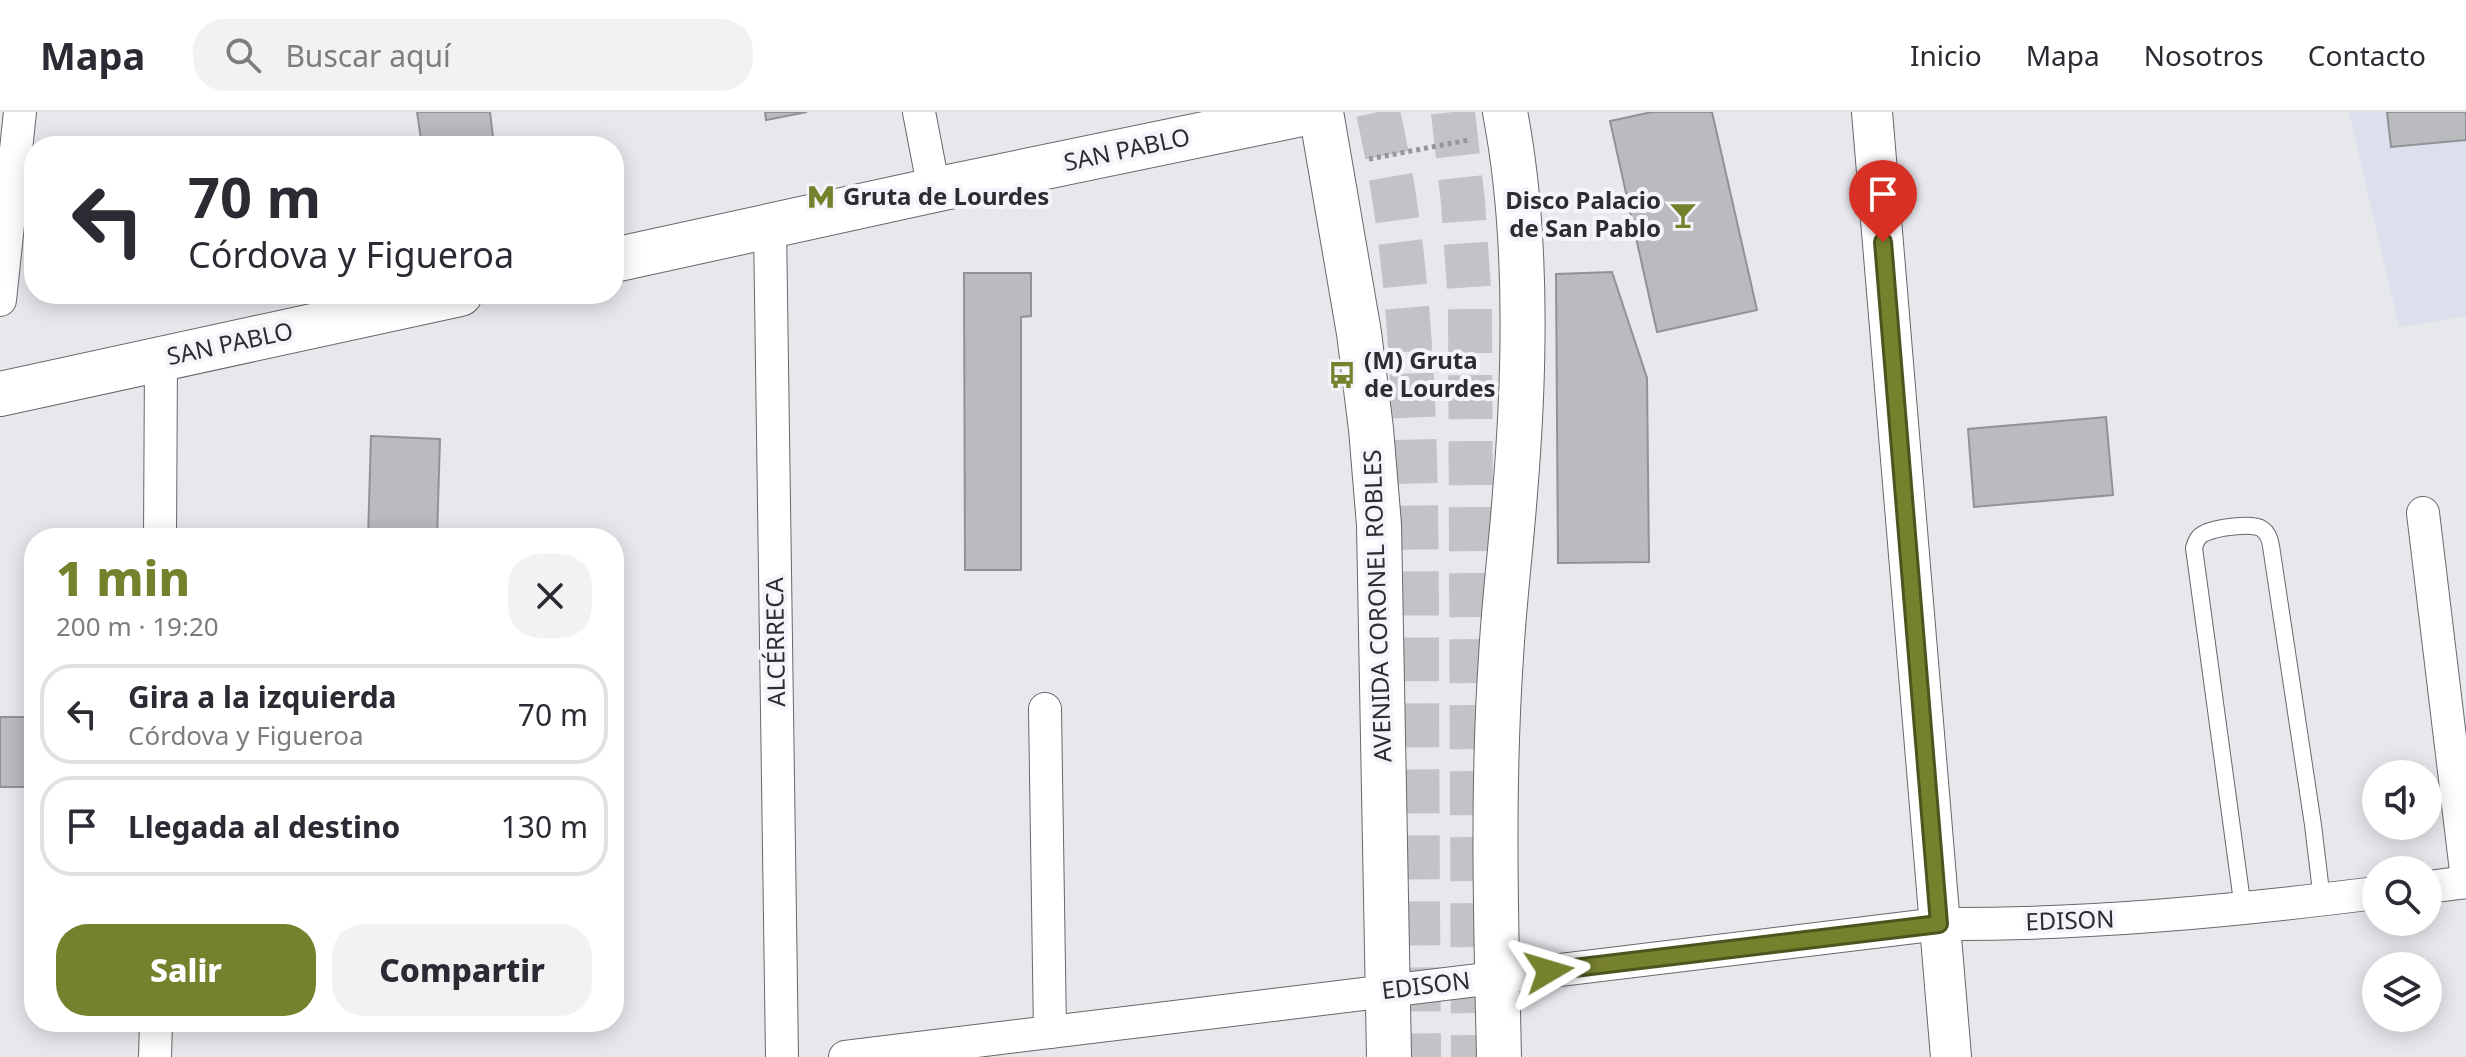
<!DOCTYPE html>
<html lang="es">
<meta charset="utf-8">
<style>
body{margin:0;font-family:"Noto Sans",sans-serif;background:#f2f2f3;color:#2b2b33;height:100vh;display:flex;flex-direction:column;font-size:30px;white-space:nowrap}
*{box-sizing:border-box;margin:0}
p{font-size:26px;color:#7c7c81}
.icon{flex:none;width:44px;height:44px;fill:none;stroke:currentColor;stroke-width:2;stroke-linecap:round;stroke-linejoin:round}
.map{position:relative;flex:1;overflow:hidden}
.details{position:absolute;left:24px;top:416px;width:600px;height:504px;display:flex;flex-direction:column;background:#fff;border-radius:32px;box-shadow:0 4px 20px #0003}
.details>*{flex:none}
.top-card{position:absolute;left:24px;top:24px;width:600px;height:168px;border-radius:32px;box-shadow:0 4px 20px #0003;background:#fff;color:#2b2b33;overflow:hidden}
.tools{position:absolute;left:2362px;top:648px;display:grid;gap:16px}
.tools a{display:grid;place-items:center;width:80px;height:80px;border-radius:50%;background:#fff;box-shadow:0 4px 20px #0003;font-size:40px}
.pin{position:absolute;display:grid;place-items:center;width:68px;height:68px;color:#fff;margin:-82px -34px;border-radius:50% 50% 50% 0;rotate:-45deg;box-shadow:0 0 8px #0007}
.pin .icon{rotate:45deg}
.me{position:absolute;width:88px;margin:-44px;rotate:83deg;stroke-linejoin:round;filter:drop-shadow(0 0 6px #0008)}
.turn{display:flex;align-items:center;gap:28px;height:168px;padding:0 32px;font-size:36px}
.turn .icon{width:104px;height:104px;stroke-width:2.5}
.turn b{display:block;font-size:56px;line-height:68px}
.round{display:grid;place-items:center;flex:none;width:84px;height:84px;border-radius:32px;background:#f2f2f3}
.head{display:flex;align-items:center;justify-content:space-between;height:136px;padding:0 32px}
h1{font-size:48px;font-weight:800;line-height:60px;color:#76812e}
.cta{display:flex;gap:16px;margin-top:auto;padding:16px 32px}
.cta a{flex:1;height:92px;border-radius:32px;background:#76812e;color:#fff;font-size:32px;font-weight:800;line-height:92px;text-align:center}
.cta a+a{background:#f2f2f3;color:#2b2b33}
ul{padding:0;list-style:none}
li{display:flex;align-items:center;gap:24px;height:100px;margin:0 16px 12px;padding:0 16px;border:4px solid #e1e1e2;border-radius:32px}
li div{flex:1}
li b{display:block;font-size:30px}
li em{font-style:normal}
header{display:flex;align-items:center;gap:48px;box-sizing:border-box;height:112px;padding:0 40px;background:#fff;border-bottom:2px solid #e1e1e2}
header strong{font-size:38px}
nav{display:flex;gap:44px;margin-inline-start:auto;font-size:28px}
.search{width:560px;height:72px;background:#f2f2f3;display:flex;align-items:center;gap:20px;box-sizing:border-box;padding:0 28px;border-radius:32px;color:#7c7c81;font-size:30px}
.map>svg:first-child{display:block}
</style>
<header>
<strong>Mapa</strong>
<div class="search"><svg class="icon" aria-label="search" viewBox="0 0 24 24"><circle cx="10" cy="10" r="6"/><path d="M15 15l6 6"/></svg>Buscar aquí</div>
<nav><a>Inicio</a><a>Mapa</a><a>Nosotros</a><a>Contacto</a></nav>
</header>
<div class="map">
<svg width="2466" height="945" viewBox="0 0 2466 945">
<rect width="100%" height="100%" fill="#e6e8ec"/>
<polygon fill="#dbe0ec" points="2349,0 2466,0 2466,204 2399,215"/>
<g fill="#b9bbbf" stroke="#909296" stroke-width="2">
<polygon points="417,0 490,0 494,34 422,34"/>
<polygon points="765,0 807,0 766,8"/>
<polygon points="1652,0 1712,0 1757,198 1657,220 1610,9"/>
<polygon points="2387,0 2466,0 2466,28 2391,35"/>
<polygon points="1612,160 1647,266 1649,450 1558,451 1556,162"/>
<polygon points="964,161 1031,161 1031,204 1021,205 1021,458 965,458"/>
<polygon points="2106,305 2113,383 1974,395 1968,317"/>
<polygon points="371,324 440,327 437,426 368,426"/>
<polygon points="26,495 34,495 34,675 0,675 0,605 25,605"/>
</g>
<g fill="none" stroke-linecap="round" stroke-linejoin="round">
<g stroke="#c1c3c6" stroke-width="44" stroke-dasharray="44 22" stroke-linecap="butt">
<path d="M1378,0C1415,165 1416,333 1417,502C1417,649 1418,797 1419,945"/>
<polyline points="1453,0 1463,90 1470,192 1473,945"/>
</g>
<g stroke="#66686c" stroke-width="18">
<path id="service" d="M2243,797L2194,436C2196,429 2198,424 2205,421C2215,416 2253,410 2262,417C2268,421 2270,427 2271,434L2313,713L2322,788"/>
</g>
<g stroke="#66686c" stroke-width="34">
<g id="minor">
<polyline points="919,0 934,78"/>
<polyline points="770,114 782,945"/>
<polyline points="0,188 20,0"/>
<polyline points="2423,401 2466,759"/>
<polyline points="160,426 161,248"/>
<polyline points="1045,597 1050,920"/>
<polyline points="2428,775 2466,770"/>
<polyline points="155,945 156,910"/>
<path d="M845,945L1939,812C2086,813 2231,799 2376,781"/>
</g>
</g>
<g stroke="#66686c" stroke-width="42">
<polyline id="tertiary" points="1872,0 1951,945"/>
</g>
<g stroke="#66686c" stroke-width="46">
<g id="secondary">
<polyline points="1321,0 1359,221 1371,317 1379,413 1389,945"/>
<path d="M1499,945C1496,811 1492,678 1501,545C1504,490 1511,436 1515,381C1525,261 1528,119 1505,0"/>
</g>
</g>
<g stroke="#66686c" stroke-width="46">
<g id="primary">
<polyline points="614,148 934,78 1311,0"/>
<polyline points="0,282 460,182"/>
</g>
</g>
<polyline stroke="#959699" stroke-width="5" stroke-dasharray="4 4" stroke-linecap="butt" points="1369,47 1469,28"/>
<use href="#service" stroke="#fff" stroke-width="16"/>
<use href="#minor" stroke="#fff" stroke-width="32"/>
<use href="#tertiary" stroke="#fff" stroke-width="40"/>
<use href="#secondary" stroke="#fff" stroke-width="44"/>
<use href="#primary" stroke="#fff" stroke-width="44"/>
</g>
<g fill="none" stroke-linecap="round" stroke-linejoin="round">
<g stroke="#4d541e" stroke-width="20">
<polyline id="route" points="1549,859 1939,812 1883,130"/>
</g>
<use href="#route" stroke="#76812e" stroke-width="14"/>
</g>
<defs>
<g id="metro-bare" transform="scale(2.16)"><path d="M-5.5 5V-5H-3L0 0L3-5H5.5V5H3V-.5L0 4L-3-.5V5Z" fill="#76812e" stroke="#f3f5fa" stroke-width="2.5" paint-order="stroke"/></g>
<g id="bar-bare" transform="scale(2.16)"><path d="M-6-5H6L.8 .8V4.5H3.5V6h-7V4.5H-.8V.8Z" fill="#76812e" stroke="#f3f5fa" stroke-width="2.5" paint-order="stroke"/></g>
<g id="bus-bare" transform="scale(2.16)"><path d="M-5-6H5V4H4V6H2V4H-2V6H-4V4H-5ZM-3.5-4V0h7V-4ZM-3.5 1.2v1.5H-2V1.2ZM2 1.2v1.5H3.5V1.2Z" fill="#76812e" stroke="#f3f5fa" stroke-width="2.5" paint-order="stroke"/></g>
</defs>
<g fill-rule="evenodd">
<use href="#metro-bare" x="821" y="85"/>
<use href="#bar-bare" x="1683" y="103"/>
<use href="#bus-bare" x="1342" y="263"/>
</g>
<g text-anchor="middle" stroke-width="8" stroke-linejoin="round" paint-order="stroke">
<g font-size="24" fill="#2d2d2f" stroke="#f3f5fa">
<text transform="translate(1127 38) rotate(-12)" y="8">SAN PABLO</text>
<text transform="translate(230 232) rotate(-12)" y="8">SAN PABLO</text>
<text transform="translate(1378 494) rotate(-92)" y="8">AVENIDA CORONEL ROBLES</text>
<text transform="translate(776 530) rotate(-91)" y="8">ALCÉRRECA</text>
<text transform="translate(2070 809) rotate(-2)" y="8">EDISON</text>
<text transform="translate(1426 874) rotate(-7)" y="8">EDISON</text>
</g>
<g font-size="24" font-weight="bold" fill="#2d2d2f" stroke="#f3f5fa" text-anchor="start">
<text x="843" y="93">Gruta de Lourdes</text>
<text x="1661" y="97" text-anchor="end">Disco Palacio<tspan x="1661" dy="28">de San Pablo</tspan></text>
<text x="1364" y="257">(M) Gruta<tspan x="1364" dy="28">de Lourdes</tspan></text>
</g>
</g>
</svg>
<div class="tools">
<a><svg class="icon" aria-label="sound" viewBox="0 0 24 24"><path d="M4 9h4l5-4v14l-5-4H4zM17 9q2 3 0 6"/></svg></a>
<a><svg class="icon" aria-label="search" viewBox="0 0 24 24"><circle cx="10" cy="10" r="6"/><path d="M15 15l6 6"/></svg></a>
<a><svg class="icon" aria-label="layers" viewBox="0 0 24 24"><path d="M12 4l9 5-9 5-9-5zM3 14l9 5 9-5"/></svg></a>
</div>
<div class="pin" style="left:1883px;top:130px;background:#d93025"><svg class="icon" aria-label="arrive" viewBox="0 0 24 24"><path d="M6 21V4h12l-3 4 3 4H6"/></svg></div>
<svg class="me" style="left:1549px;top:859px" viewBox="-20 -20 40 40"><path d="M0-17L14 15 0 8-14 15z" fill="#76812e" stroke="#fff" stroke-width="4"/></svg>
<div class="top-card">
<div class="turn"><svg class="icon" aria-label="left" viewBox="0 0 24 24"><path d="M17 20v-9H6M10 6l-5 5 5 5"/></svg><div><b>70 m</b>Córdova y Figueroa</div></div>
</div>
<section class="details">
<div class="head"><div><h1>1 min</h1><p>200 m · 19:20</p></div><a class="round"><svg class="icon" aria-label="close" viewBox="0 0 24 24"><path d="M6 6l12 12M18 6L6 18"/></svg></a></div>
<ul>
<li><svg class="icon" aria-label="left" viewBox="0 0 24 24"><path d="M17 20v-9H6M10 6l-5 5 5 5"/></svg><div><b>Gira a la izquierda</b><p>Córdova y Figueroa</p></div><em>70 m</em></li>
<li><svg class="icon" aria-label="arrive" viewBox="0 0 24 24"><path d="M6 21V4h12l-3 4 3 4H6"/></svg><div><b>Llegada al destino</b></div><em>130 m</em></li>
</ul>
<div class="cta"><a>Salir</a><a>Compartir</a></div>
</section>
</div>
